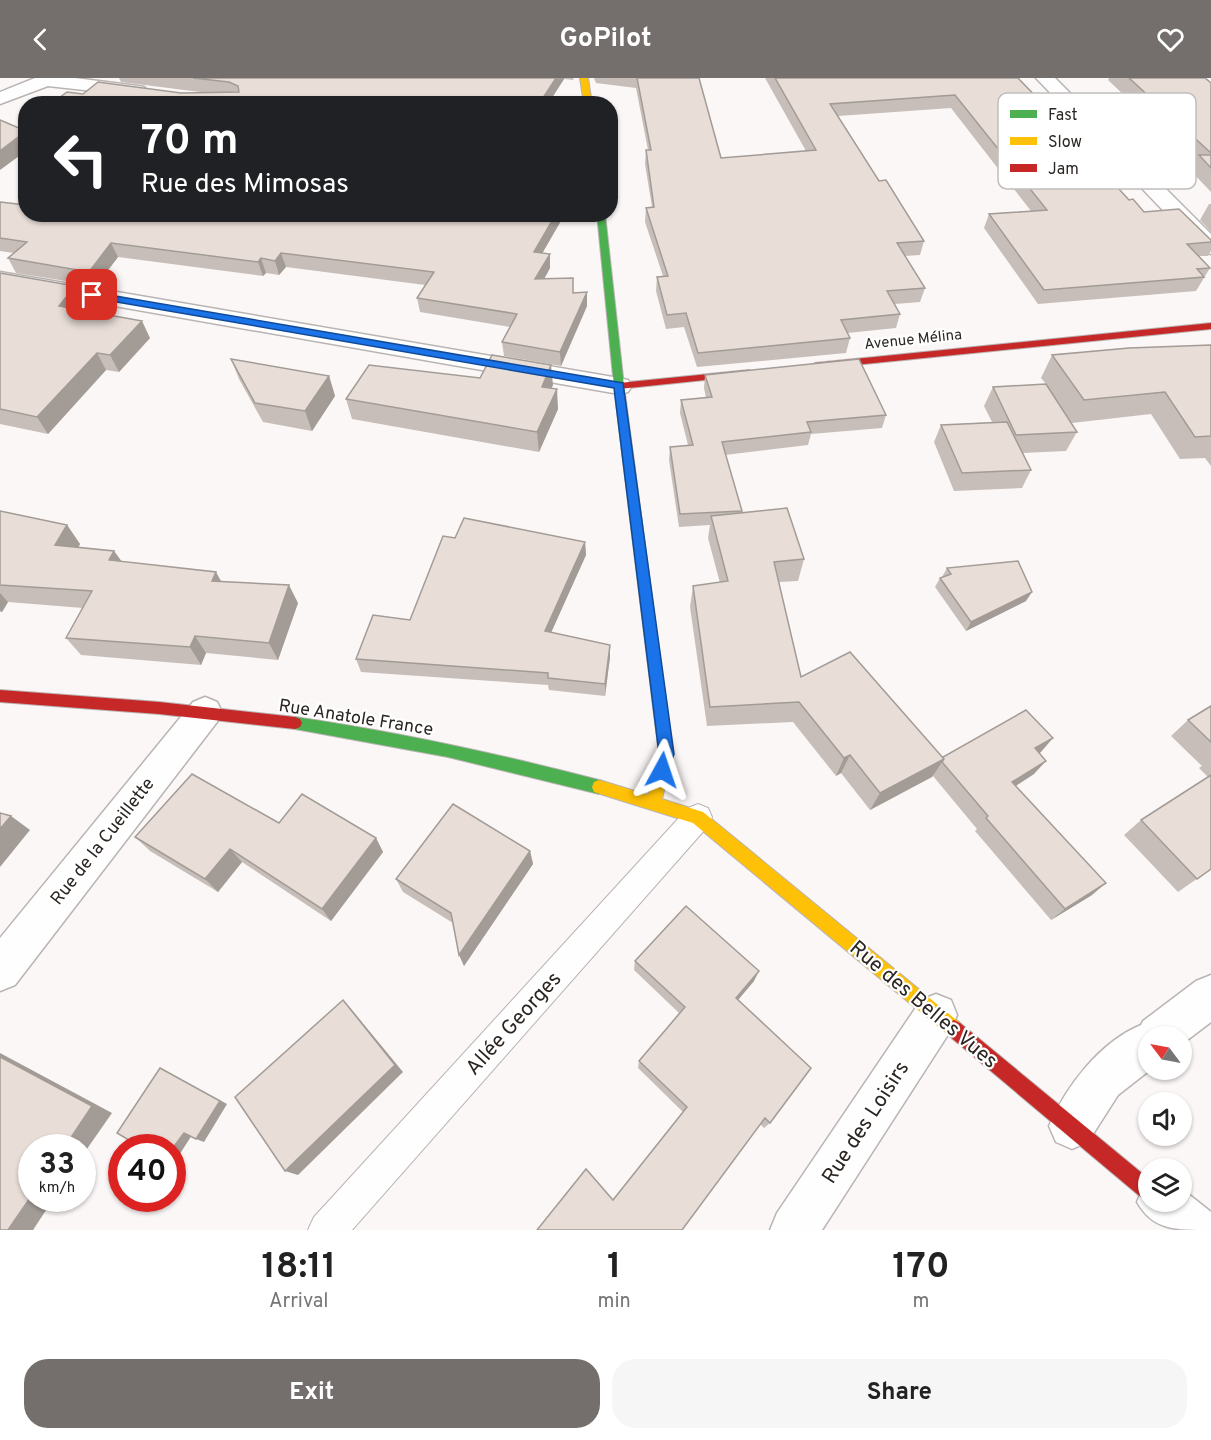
<!DOCTYPE html>
<meta charset="utf-8">
<style>
body{margin:0;font-family:Overpass,sans-serif;background:#f6f6f6;color:#222;height:100vh;display:flex;flex-direction:column;font-size:22px;white-space:nowrap}
*{box-sizing:border-box;margin:0}
p{font-size:20px;color:#767676}
.icon{flex:none;width:33px;height:33px;fill:none;stroke:currentColor;stroke-width:2;stroke-linecap:round;stroke-linejoin:round}
.map{position:relative;height:1152px;overflow:hidden}
.sheet{display:flex;flex-direction:column;background:#fff;flex:1}
.sheet>*{flex:none}
.top-card{position:absolute;left:18px;top:18px;width:600px;height:126px;border-radius:24px;box-shadow:0 2px 4px #0004;background:#202124;color:#fff;overflow:hidden}
.needle{width:39px;rotate:302deg}
.fabs{position:absolute;left:1138px;top:948px;display:grid;gap:12px}
.fabs a{display:grid;place-items:center;width:54px;height:54px;border-radius:50%;background:#fff;box-shadow:0 2px 4px #0004;font-size:30px}
.speed{position:absolute;left:18px;top:1056px;display:flex;gap:12px;font-size:30px;font-weight:700;text-align:center}
.speed>*{display:grid;place-content:center;width:78px;height:78px;border-radius:50%;background:#fff;box-shadow:0 2px 4px #0004;line-height:1}
.speed small{font-size:15px;font-weight:400}
.speed .limit{border:9px solid #d22;background:#fff;color:#111}
.pin{position:absolute;display:grid;place-items:center;width:51px;height:51px;color:#fff;margin:-26px;border-radius:12px;box-shadow:0 3px 9px #0006}
.me{position:absolute;width:66px;margin:-33px;rotate:5deg;stroke-linejoin:round;filter:drop-shadow(0 0 4px #0008)}
.turn{display:flex;align-items:center;gap:21px;height:126px;padding:0 24px;font-size:27px}
.turn .icon{width:78px;height:78px;stroke-width:2.5}
.turn b{display:block;font-size:42px;line-height:51px}
.eta{display:flex;justify-content:space-evenly;align-items:center;height:102px;text-align:center}
.eta b{font-size:36px;font-weight:700;line-height:42px}
.cta{display:flex;gap:12px;margin-top:auto;padding:12px 24px}
.cta a{flex:1;height:69px;border-radius:24px;background:#746f6c;color:#fff;font-size:24px;font-weight:700;line-height:69px;text-align:center}
.cta a+a{background:#f6f6f6;color:#222}
header{display:flex;justify-content:space-between;align-items:center;height:78px;padding:0 24px;background:#746f6c;color:#fff;font-size:27px;font-weight:700}
.map>svg:first-child{display:block}
</style>
<header><svg class="icon" aria-label="back" viewBox="0 0 24 24"><path d="M15 5l-7 7 7 7"/></svg>GoPilot<svg class="icon" aria-label="heart" viewBox="0 0 24 24"><path d="M12 20l-8-8c-3-5 5-10 8-4 3-6 11-1 8 4z"/></svg></header>
<div class="map">
<svg width="1211" height="1152" viewBox="0 0 1211 1152">
<rect width="100%" height="100%" fill="#fbf7f6"/>
<g fill="none" stroke-linecap="round" stroke-linejoin="round">
<g stroke="#b9b4b2" stroke-width="2">
<polygon id="lane" points="698,726 708,730 712,739 708,748 352,1152 308,1152 314,1139 688,730"/>
</g>
<g stroke="#b9b4b2" stroke-width="3">
<g id="street">
<polygon points="35,0 75,0 138,8 144,9 147,13 144,17 138,18 48,8 0,26 0,14"/>
<polygon points="1036,0 1055,0 1211,156 1211,176 1203,174"/>
<polygon points="0,194 619,300 628,302 632,308 628,314 619,316 0,208"/>
<polygon points="205,619 217,624 222,634 217,644 15,907 0,913 0,860 193,624"/>
<path d="M1211,897V944L1182,966V958H1149L1150,992L1118,1017L1088,1064L1072,1071L1056,1064L1049,1048C1066,1008 1100,964 1141,947L1143,943L1196,903Z"/>
<polygon points="936,916 951,922 957,937 951,952 822,1152 770,1152 777,1135 921,922"/>
<path d="M1149,1105V1124H1182V1111L1211,1134V1152C1174,1152 1153,1152 1137,1124L1144,1107Z"/>
</g>
</g>
<g stroke="#b9b4b2" stroke-width="2">
<g id="fast">
<polygon points="597,136 605,136 624,308 650,506 644,511 638,506 614,308"/>
<path d="M295,639C398,654 499,676 599,702L604,704L606,709L604,714L599,716L448,679L295,651L290,649L288,645L290,641Z"/>
</g>
</g>
<g stroke="#b9b4b2" stroke-width="2">
<g id="slow">
<polygon points="580,0 588,0 592,26 584,26"/>
<polygon points="644,501 650,506 673,676 662,721 703,734 960,945 963,951 960,957 954,960 948,957 693,745 594,714 592,709 594,704 599,702 648,717 659,676 638,506"/>
</g>
</g>
<g stroke="#b9b4b2" stroke-width="2">
<g id="jam">
<polygon points="1211,245 1211,251 815,291 810,288 815,285"/>
<polygon points="749,292 754,295 753,297 619,311 614,308 619,305"/>
<polygon points="0,612 159,624 295,639 300,641 302,645 300,649 295,651 159,636 0,624"/>
<polygon points="954,942 960,945 1149,1101 1149,1123 1142,1120 948,957 945,951 948,945"/>
</g>
</g>
<use href="#lane" fill="#fefefe" fill-rule="evenodd"/>
<use href="#street" fill="#fefefe" fill-rule="evenodd"/>
<use href="#fast" fill="#4caf50" fill-rule="evenodd"/>
<use href="#slow" fill="#ffc107" fill-rule="evenodd"/>
<use href="#jam" fill="#c62828" fill-rule="evenodd"/>
</g>
<g fill="#c8beb9">
<polygon points="119,0 574,0 573,2 564,1 548,26 51,26 83,16 208,15 121,4"/>
<polygon points="594,0 699,0 721,80 806,73 765,0 1018,0 1043,26 1043,28 1129,122 1144,134 1211,162 1211,173 1208,178 1199,178 1210,190 1196,213 1038,226 984,150 989,136 1031,133 951,30 838,38 879,103 924,163 920,177 905,178 925,210 920,224 895,226 900,236 896,250 847,255 850,260 846,275 697,289 684,249 666,251 656,213 657,199 663,198 645,144 646,130 652,129 645,86 646,72 648,72 636,10 596,5"/>
<polygon points="1109,0 1205,0 1211,5 1211,114 1191,93 1195,84 1108,2"/>
<polygon points="0,124 26,136 561,136 562,141 542,175 550,176 550,190 544,201 573,215 587,228 561,288 504,278 502,264 510,249 420,234 417,220 425,207 286,189 279,197 266,195 263,198 118,179 96,208 16,195 8,180 14,175 0,173"/>
<polygon points="1209,126 1211,126 1211,154 1200,142"/>
<polygon points="0,195 75,208 84,225 79,232 150,260 119,294 106,292 48,356 0,346"/>
<polygon points="1211,267 1211,388 1205,380 1180,381 1151,336 1072,345 1055,321 1077,354 1066,373 1023,375 1031,392 1022,410 954,413 934,364 941,347 992,344 984,328 993,309 1046,306 1041,300 1052,277"/>
<polygon points="231,281 329,298 335,318 312,353 263,344 239,301"/>
<polygon points="705,297 886,337 882,350 811,356 808,367 725,377 742,435 804,481 798,503 779,504 801,599 943,679 1041,674 1039,675 1034,696 1016,708 1092,817 1051,842 975,753 977,751 933,698 870,732 841,695 836,698 793,644 707,648 690,529 693,508 720,505 708,460 710,447 679,449 669,382 670,369 688,367 680,335 681,322 706,320 704,310"/>
<polygon points="480,300 553,307 551,310 558,331 539,374 352,341 346,321"/>
<polygon points="0,433 67,447 80,466 78,470 114,473 122,484 221,503 298,525 278,582 206,575 201,587 81,577 66,560 83,530 8,524 2,534 0,534"/>
<polygon points="455,460 585,464 586,477 551,554 610,579 605,618 549,612 548,607 361,594 356,581 410,542"/>
<polygon points="947,490 1026,523 966,553 935,509 940,500 942,499"/>
<polygon points="1211,628 1211,791 1178,814 1124,757 1141,742 1208,699 1199,690 1202,688 1171,658 1188,642"/>
<polygon points="279,745 376,760 383,774 331,843 242,784 218,814 150,773 135,759"/>
<polygon points="530,773 533,786 464,888 453,845 403,814 396,801"/>
<polygon points="635,883 754,903 738,922 770,1045 764,1050 760,1046 682,1152 537,1152 613,1122 683,1034 638,990 639,983 679,935 634,892"/>
</g>
<g fill="#a29b96">
<polygon points="556,0 564,0 564,1 548,26 539,26"/>
<polygon points="26,54 26,73 0,92 0,73"/>
<polygon points="556,136 561,136 562,141 535,188 534,174"/>
<polygon points="111,165 118,179 96,208 89,194"/>
<polygon points="281,175 286,189 279,197 275,183"/>
<polygon points="550,176 550,190 536,216 535,201"/>
<polygon points="261,180 266,195 263,198 258,184"/>
<polygon points="75,208 84,225 69,245 59,228"/>
<polygon points="587,214 587,228 561,288 560,274"/>
<polygon points="142,243 150,260 119,294 110,277"/>
<polygon points="97,275 106,292 48,356 37,339"/>
<polygon points="551,287 553,307 543,328 542,309"/>
<polygon points="329,298 335,318 312,353 305,333"/>
<polygon points="557,311 558,331 539,374 537,354"/>
<polygon points="67,447 80,466 69,486 55,467"/>
<polygon points="585,464 586,477 546,566 545,553"/>
<polygon points="114,473 127,491 109,482"/>
<polygon points="216,494 226,512 212,503"/>
<polygon points="289,507 298,525 278,582 269,565"/>
<polygon points="1032,514 1026,523 966,553 971,544"/>
<polygon points="0,515 8,524 2,534 0,532"/>
<polygon points="195,558 206,575 201,587 190,569"/>
<polygon points="610,567 610,579 605,618 605,606"/>
<polygon points="1053,660 1041,674 1023,684 1035,670"/>
<polygon points="850,677 841,695 836,698 844,680"/>
<polygon points="944,681 932,699 870,732 880,715"/>
<polygon points="1046,683 1034,696 1001,717 1012,704"/>
<polygon points="11,738 30,752 0,789 0,751"/>
<polygon points="376,760 383,774 331,843 322,831"/>
<polygon points="230,771 242,784 218,814 205,801"/>
<polygon points="530,773 533,786 464,888 459,877"/>
<polygon points="1106,805 1092,817 1051,842 1065,831"/>
<polygon points="759,893 754,903 732,929 736,920"/>
<polygon points="343,922 352,932 403,994 298,1097 285,1093"/>
<polygon points="0,975 112,1035 82,1078 82,1070 64,1070 0,979"/>
<polygon points="160,990 227,1026 204,1064 196,1061"/>
<polygon points="184,1055 192,1057 174,1085 172,1084 172,1071"/>
<polygon points="32,1117 32,1120 54,1120 33,1152 8,1152"/>
</g>
<g fill="#e8ddd7" stroke="#a29b96" stroke-width="1.5">
<polygon points="193,0 556,0 539,26 51,26 67,14 83,16 98,4 181,15 239,14 238,8 229,4"/>
<polygon points="637,0 699,0 721,80 816,72 775,0 1018,0 1043,26 1041,26 1129,122 1133,121 1144,134 1179,131 1211,162 1211,164 1187,166 1210,190 1197,191 1204,199 1044,212 989,136 1047,132 955,17 830,26 879,103 886,102 924,163 897,165 925,210 887,213 900,236 841,242 850,260 698,275 686,235 667,237 657,199 668,198 646,130 654,129 646,72 651,72"/>
<polygon points="1129,0 1205,0 1211,5 1211,75"/>
<polygon points="0,42 26,53 0,73"/>
<polygon points="26,45 26,50 20,49"/>
<polygon points="1199,77 1211,77 1211,90"/>
<polygon points="0,124 26,127 26,136 556,136 534,174 550,176 535,201 573,200 573,215 587,214 560,274 502,264 517,236 417,220 434,194 281,175 275,183 261,180 258,184 111,165 89,194 8,180 27,164 0,160"/>
<polygon points="0,195 75,208 59,228 142,243 110,277 97,275 37,339 0,331"/>
<polygon points="1211,267 1211,358 1195,359 1165,314 1084,322 1052,277 1129,270"/>
<polygon points="492,277 551,287 542,309 557,311 537,354 346,321 369,287 480,300"/>
<polygon points="231,281 329,298 305,333 255,325"/>
<polygon points="859,281 886,337 807,344 811,354 722,364 742,433 680,436 670,369 693,367 681,322 712,319 705,297"/>
<polygon points="1046,306 1077,354 1016,357 993,309"/>
<polygon points="1007,344 1031,392 962,395 941,347"/>
<polygon points="787,430 804,481 774,484 801,599 850,574 944,681 880,715 850,677 844,680 799,624 710,629 693,508 728,503 711,438"/>
<polygon points="0,433 67,447 55,467 114,473 109,482 216,494 212,503 289,507 269,565 195,558 190,569 66,560 92,513 0,507"/>
<polygon points="464,440 585,464 545,553 610,567 605,606 548,600 548,595 356,581 373,537 410,542 443,458 455,460"/>
<polygon points="1018,483 1032,514 971,544 940,500 951,496 947,490"/>
<polygon points="1211,628 1211,664 1188,642"/>
<polygon points="1026,632 1053,660 1035,670 1046,683 1012,704 1106,805 1065,831 986,740 988,738 942,684 944,681 943,679"/>
<polygon points="192,696 279,745 302,716 376,760 322,831 230,771 205,801 135,759"/>
<polygon points="1211,697 1211,791 1197,801 1141,742"/>
<polygon points="453,726 530,773 459,877 451,835 396,801"/>
<polygon points="0,735 11,738 0,751"/>
<polygon points="686,828 759,893 736,920 811,990 770,1045 765,1040 682,1152 537,1152 586,1091 613,1122 687,1029 639,983 685,929 635,883"/>
<polygon points="343,922 395,987 285,1093 235,1019"/>
<polygon points="0,979 92,1028 64,1070 32,1070 32,1117 8,1152 0,1152"/>
<polygon points="160,990 220,1023 196,1061 184,1055 172,1071 172,1070 142,1070 117,1055"/>
</g>
<polygon fill="#1a73e8" stroke="#114b97" stroke-width="1.5" points="92,214 623,305 674,676 667,697 662,699 657,697 655,692 659,676 614,310 88,219 87,217"/>
<g text-anchor="middle" stroke-width="4.5" stroke-linejoin="round" paint-order="stroke">
<g font-size="15" fill="#2c2622" stroke="#fff">
<text transform="translate(913 261) rotate(-6)" y="5">Avenue Mélina</text>
</g>
<g font-size="18" fill="#2c2622" stroke="#fff">
<text transform="translate(356 639) rotate(9)" y="6">Rue Anatole France</text>
<text transform="translate(102 763) rotate(-52)" y="6">Rue de la Cueillette</text>
</g>
<g font-size="21" fill="#2c2622" stroke="#fff">
<text transform="translate(924 926) rotate(40)" y="7">Rue des Belles Vues</text>
<text transform="translate(513 945) rotate(-48)" y="7">Allée Georges</text>
<text transform="translate(865 1044) rotate(-57)" y="7">Rue des Loisirs</text>
</g>
</g>
<rect x="998" y="15" width="198" height="96" rx="9" fill="#fff" stroke="#c0bebd" stroke-width="1.5"/>
<rect x="1010" y="32" width="27" height="8" fill="#4caf50"/>
<rect x="1010" y="59" width="27" height="8" fill="#ffc107"/>
<rect x="1010" y="86" width="27" height="8" fill="#c62828"/>
<g font-size="16" fill="#2c2622">
<text x="1048" y="42">Fast</text>
<text x="1048" y="69">Slow</text>
<text x="1048" y="96">Jam</text>
</g>
</svg>
<div class="fabs">
<a><svg class="needle" viewBox="-14 -14 28 28"><path d="M0-13l5 13h-10z" fill="#e53935"/><path d="M0 13l5-13h-10z" fill="#767676"/></svg></a>
<a><svg class="icon" aria-label="sound" viewBox="0 0 24 24"><path d="M4 9h4l5-4v14l-5-4H4zM17 9q2 3 0 6"/></svg></a>
<a><svg class="icon" aria-label="layers" viewBox="0 0 24 24"><path d="M12 4l9 5-9 5-9-5zM3 14l9 5 9-5"/></svg></a>
</div>
<div class="speed"><div>33<small>km/h</small></div><div class="limit">40</div></div>
<div class="pin" style="left:92px;top:217px;background:#d93025"><svg class="icon" aria-label="arrive" viewBox="0 0 24 24"><path d="M6 21V4h12l-3 4 3 4H6"/></svg></div>
<svg class="me" style="left:662px;top:692px" viewBox="-20 -20 40 40"><path d="M0-17L14 15 0 8-14 15z" fill="#1a73e8" stroke="#fff" stroke-width="4"/></svg>
<div class="top-card">
<div class="turn"><svg class="icon" aria-label="left" viewBox="0 0 24 24"><path d="M17 20v-9H6M10 6l-5 5 5 5"/></svg><div><b>70 m</b>Rue des Mimosas</div></div>
</div>
</div>
<section class="sheet">
<div class="eta">
<div><b>18:11</b><p>Arrival</p></div>
<div><b>1</b><p>min</p></div>
<div><b>170</b><p>m</p></div>
</div>
<div class="cta"><a>Exit</a><a>Share</a></div>
</section>
